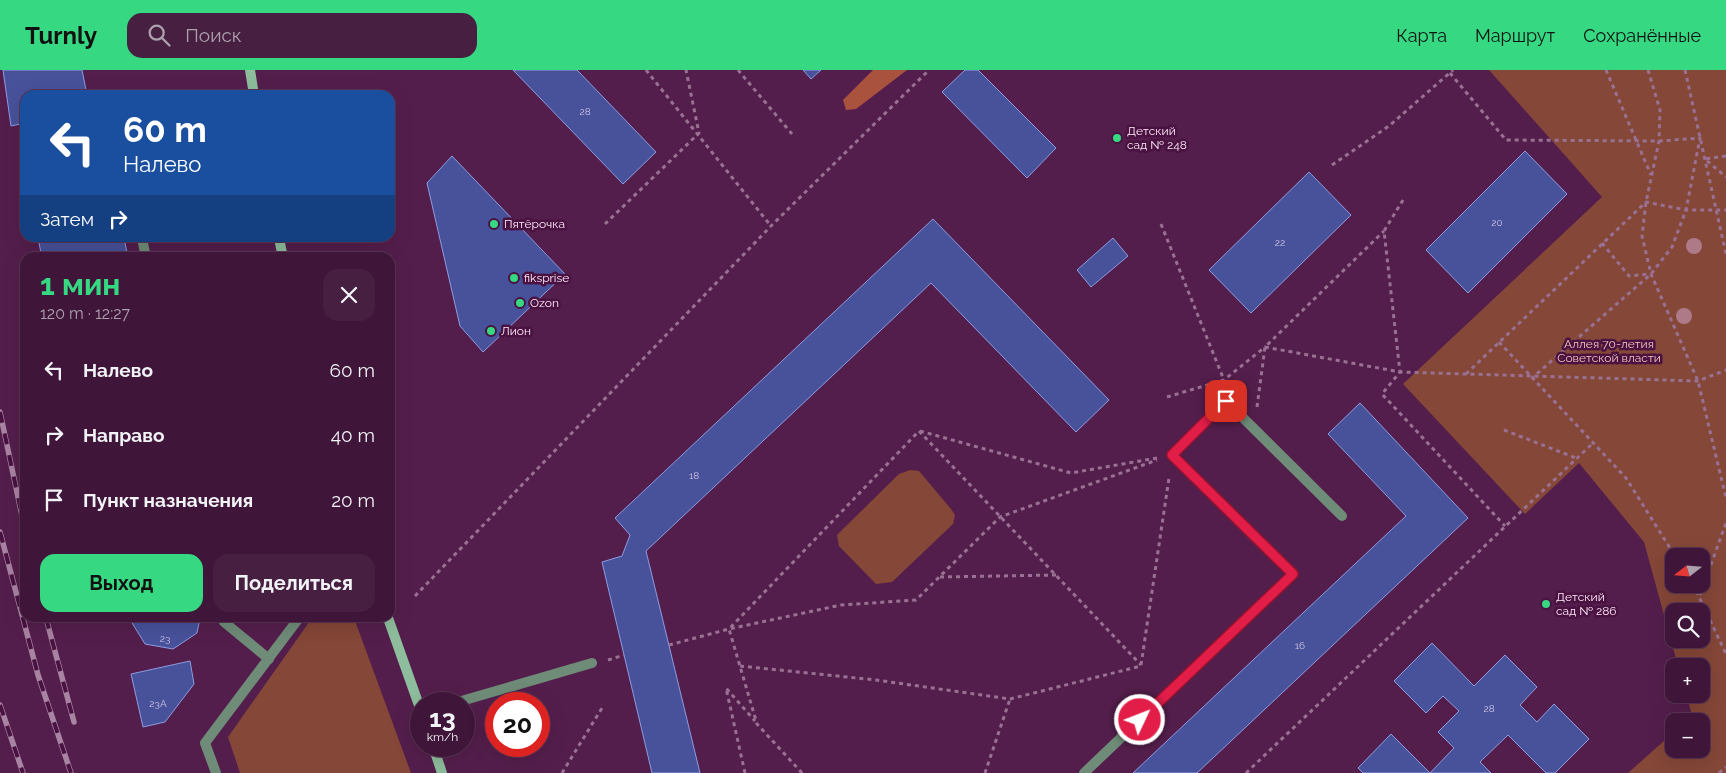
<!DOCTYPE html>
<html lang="ru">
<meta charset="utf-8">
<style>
body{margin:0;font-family:Raleway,sans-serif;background:#461f41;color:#f1f3f6;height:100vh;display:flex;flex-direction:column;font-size:19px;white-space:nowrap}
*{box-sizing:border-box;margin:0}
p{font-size:16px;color:#ad9fae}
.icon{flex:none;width:28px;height:28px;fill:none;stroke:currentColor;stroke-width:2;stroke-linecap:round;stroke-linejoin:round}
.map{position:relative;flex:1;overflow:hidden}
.details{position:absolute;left:20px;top:182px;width:375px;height:370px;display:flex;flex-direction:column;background:#3f1639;border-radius:15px;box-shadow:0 5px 20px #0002,0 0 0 1px #583553}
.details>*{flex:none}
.hud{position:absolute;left:20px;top:20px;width:375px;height:152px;border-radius:15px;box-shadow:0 5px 20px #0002,0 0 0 1px #583553;background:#1a4fa0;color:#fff;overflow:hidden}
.needle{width:32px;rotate:253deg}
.buttons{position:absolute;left:1665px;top:478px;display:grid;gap:10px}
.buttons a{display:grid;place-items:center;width:45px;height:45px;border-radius:10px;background:#3f1639;box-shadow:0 5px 20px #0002,0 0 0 1px #583553;font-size:25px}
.speed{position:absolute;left:410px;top:622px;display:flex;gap:10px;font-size:25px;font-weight:700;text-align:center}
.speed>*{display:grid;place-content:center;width:65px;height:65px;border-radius:50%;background:#3f1639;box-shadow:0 5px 20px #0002,0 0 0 1px #583553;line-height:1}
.speed small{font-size:12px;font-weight:400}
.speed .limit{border:8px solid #d22;background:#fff;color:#111}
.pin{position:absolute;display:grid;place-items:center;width:42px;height:42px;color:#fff;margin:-21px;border-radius:10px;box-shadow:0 2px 8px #0006}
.me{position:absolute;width:55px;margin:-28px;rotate:47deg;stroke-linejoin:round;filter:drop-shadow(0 0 4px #0008)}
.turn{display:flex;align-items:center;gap:18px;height:105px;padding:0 20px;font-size:22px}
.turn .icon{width:65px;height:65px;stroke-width:2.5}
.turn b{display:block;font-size:35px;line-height:42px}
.then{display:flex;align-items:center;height:48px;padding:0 20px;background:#0003;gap:10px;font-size:19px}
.round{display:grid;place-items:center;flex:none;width:52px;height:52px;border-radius:15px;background:#461f41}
.summary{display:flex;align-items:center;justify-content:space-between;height:85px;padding:0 20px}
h1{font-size:30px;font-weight:700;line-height:38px;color:#36d881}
.primary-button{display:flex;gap:10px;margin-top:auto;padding:10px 20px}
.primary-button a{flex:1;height:58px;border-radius:15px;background:#36d881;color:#111;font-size:20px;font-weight:700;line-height:58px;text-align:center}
.primary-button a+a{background:#461f41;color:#f1f3f6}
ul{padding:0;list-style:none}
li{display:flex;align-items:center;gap:15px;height:65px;padding:0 20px}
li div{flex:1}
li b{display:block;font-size:19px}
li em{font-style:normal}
header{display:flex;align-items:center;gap:30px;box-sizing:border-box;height:70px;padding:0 25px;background:#36d881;color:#111}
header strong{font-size:24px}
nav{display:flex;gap:28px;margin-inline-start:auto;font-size:18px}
.search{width:350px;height:45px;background:#461f41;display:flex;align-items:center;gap:12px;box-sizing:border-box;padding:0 18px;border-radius:15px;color:#ad9fae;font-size:19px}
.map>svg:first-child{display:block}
</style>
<header>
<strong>Turnly</strong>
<div class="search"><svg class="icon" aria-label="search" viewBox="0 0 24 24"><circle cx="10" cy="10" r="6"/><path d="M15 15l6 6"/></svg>Поиск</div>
<nav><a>Карта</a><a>Маршрут</a><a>Сохранённые</a></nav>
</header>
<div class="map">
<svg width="1726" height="703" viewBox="0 0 1726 703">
<rect width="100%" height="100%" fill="#541e4c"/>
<g fill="#854738" fill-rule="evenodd">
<path d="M1489,0H1726V703H1628L1674,662V679H1701V651H1685L1692,645L1686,624H1701V596H1678L1644,472L1579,393L1525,444L1403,314L1602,127ZM1674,486H1701V514H1674ZM1674,541H1701V569H1674Z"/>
<polygon points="910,400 919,401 951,439 955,445 953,454 892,512 876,514 839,476 837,465 899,404"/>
<polygon points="312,548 354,548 411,703 240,703 228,667"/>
</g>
<polygon fill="#a9533f" points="873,0 907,0 856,39 846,40 843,30"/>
<g fill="#47529b" stroke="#8e9ce1">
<polygon points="3,0 82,0 87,25 25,25 25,53 11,56"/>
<polygon points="513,0 577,0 656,82 623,114"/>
<polygon points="803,0 821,0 811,9"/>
<polygon points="965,0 978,0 1056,78 1027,108 942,22"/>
<polygon points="1525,81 1567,124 1468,223 1426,180"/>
<polygon points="452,86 565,204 483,282 460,256 427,113"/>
<polygon points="1309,102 1351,145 1251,243 1209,200"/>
<polygon points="933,149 1109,330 1076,362 931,213 646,481 700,703 652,703 602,492 622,486 630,465 615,448"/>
<polygon points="38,168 124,168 128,188 42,188"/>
<polygon points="1113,168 1128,186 1091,217 1077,200"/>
<polygon points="1360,333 1468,448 1197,703 1133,703 1406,446 1328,364"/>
<polygon points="129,548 200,548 197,563 173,579 145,574"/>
<polygon points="1432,573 1474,616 1505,585 1537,617 1520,635 1537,652 1554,634 1589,669 1555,703 1546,703 1508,665 1480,692 1491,703 1363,703 1358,698 1391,664 1430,703 1454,678 1438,662 1459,641 1443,626 1426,643 1394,611"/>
<polygon points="190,591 194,614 165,652 143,657 131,604"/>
</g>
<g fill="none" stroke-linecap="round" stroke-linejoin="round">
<g stroke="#9a7193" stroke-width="3" stroke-dasharray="4 4" stroke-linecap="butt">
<polyline points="646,0 771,156"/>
<polyline points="738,0 792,64"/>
<polyline points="1606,0 1651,105"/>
<polyline points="1648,0 1660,40 1659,71 1646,132 1642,166 1651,204 1698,311 1726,428"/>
<polyline points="1685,0 1726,184"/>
<polyline points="1450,3 1506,70 1659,71 1700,68 1686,140 1672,177 1651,204 1532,308"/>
<polyline points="1726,86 1705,89 1726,107"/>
<polyline points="1332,95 1389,56 1453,0"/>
<polyline points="1403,130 1384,161 1400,302 1382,324 1505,456"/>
<polyline points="605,154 699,63 686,0"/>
<polyline points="1161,154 1224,310"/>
<polyline points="1602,173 1629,206 1650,204"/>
<polyline points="1499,272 1626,408 1675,486"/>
<polyline points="1466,304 1646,132 1686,140 1726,140"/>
<polyline points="1167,327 1224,310 1265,277 1400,302 1698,311 1726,300"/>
<polyline points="1257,337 1265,277 1384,161"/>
<polyline points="1504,360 1576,388"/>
<polyline points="920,361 1071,403 1157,388"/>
<polyline points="940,507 1056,505"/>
<polyline points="1693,514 1726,584"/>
<polyline points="1700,525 1726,453"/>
<polyline points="415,526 771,156 929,0"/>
<polyline points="669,575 729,559 841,535 916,530 1000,447 1157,390"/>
<polyline points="608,590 624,585"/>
<polyline points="1141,595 1169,408"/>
<polyline points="740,596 876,610 1010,629 1141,596"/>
<polyline points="562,703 602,638"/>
<polyline points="745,703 726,618 755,651"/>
<polyline points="802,703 757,654 729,559 919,361 1141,595"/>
<polyline points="985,703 1010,629"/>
<polyline points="1246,703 1593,373"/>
<polyline points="1719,703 1726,697"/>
</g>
<g stroke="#6f8c78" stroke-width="10">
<polyline points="142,168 146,188"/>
<polyline points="223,548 224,552 269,589"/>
<polyline points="451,634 592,593"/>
<polyline points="216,703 205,673 299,548"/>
<polyline points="1084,703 1293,504 1172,385 1226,331 1342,446"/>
</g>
<g stroke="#8dbd9c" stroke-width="10">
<polyline points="250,0 254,25"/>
<polyline points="279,168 283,188"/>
<polyline points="388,548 421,641"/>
<polyline points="433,676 442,703"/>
</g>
<g stroke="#a883a2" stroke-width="5.5">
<g id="rail">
<polyline points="0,342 25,460"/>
<polyline points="0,462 38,605 71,703"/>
<polyline points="46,548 74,652"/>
<polyline points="0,635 23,703"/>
</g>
</g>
<use href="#rail" stroke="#491241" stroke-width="4" stroke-dasharray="11" stroke-linecap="butt"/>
</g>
<g fill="#ae7a88">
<circle cx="1694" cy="176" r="8"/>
<circle cx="1684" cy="246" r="8"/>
</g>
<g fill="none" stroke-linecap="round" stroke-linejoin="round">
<g stroke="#92132f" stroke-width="12">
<polyline id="route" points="1140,650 1293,504 1172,385 1226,331"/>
</g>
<use href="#route" stroke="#e11d48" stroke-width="9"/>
</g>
<g fill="#36d881" stroke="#491241" stroke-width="2">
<circle cx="1117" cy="68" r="5"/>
<circle cx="494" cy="154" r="5"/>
<circle cx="514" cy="208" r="5"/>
<circle cx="520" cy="233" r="5"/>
<circle cx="491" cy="261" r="5"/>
<circle cx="1546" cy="534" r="5"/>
</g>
<g text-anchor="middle" stroke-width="5" stroke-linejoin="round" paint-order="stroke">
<g font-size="10" fill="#d1c4e2">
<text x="585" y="45">28</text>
<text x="1497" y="156">20</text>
<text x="1280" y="176">22</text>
<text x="694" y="409">18</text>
<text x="165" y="572">23</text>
<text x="1300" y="579">16</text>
<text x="158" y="637">23А</text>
<text x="1489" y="642">28</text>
</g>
<g font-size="12" fill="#ffeafa" stroke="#491241" text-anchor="start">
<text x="1127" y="65">Детский<tspan x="1127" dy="14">сад № 248</tspan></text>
<text x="504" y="158">Пятёрочка</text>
<text x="524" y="212">fiksprise</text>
<text x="530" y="237">Ozon</text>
<text x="501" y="265">Лион</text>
<text x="1556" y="531">Детский<tspan x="1556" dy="14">сад № 286</tspan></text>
</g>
<g font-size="12" fill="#f8c6ba" stroke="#491241">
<text x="1609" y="278">Аллея 70-летия<tspan x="1609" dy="14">Советской власти</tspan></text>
</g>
</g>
</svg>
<div class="buttons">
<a><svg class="needle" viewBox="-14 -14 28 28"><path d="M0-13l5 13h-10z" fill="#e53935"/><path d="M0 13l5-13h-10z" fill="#ad9fae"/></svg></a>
<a><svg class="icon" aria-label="search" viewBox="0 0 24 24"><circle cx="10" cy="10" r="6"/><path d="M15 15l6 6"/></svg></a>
<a>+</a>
<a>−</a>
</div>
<div class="speed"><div>13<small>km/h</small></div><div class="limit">20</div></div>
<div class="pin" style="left:1226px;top:331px;background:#d93025"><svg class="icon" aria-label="arrive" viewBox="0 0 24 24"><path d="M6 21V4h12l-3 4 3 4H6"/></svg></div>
<svg class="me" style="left:1140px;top:650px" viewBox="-20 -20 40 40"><circle r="17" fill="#e11d48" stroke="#fff" stroke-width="3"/><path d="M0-11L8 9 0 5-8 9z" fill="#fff"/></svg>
<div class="hud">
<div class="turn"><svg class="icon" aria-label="left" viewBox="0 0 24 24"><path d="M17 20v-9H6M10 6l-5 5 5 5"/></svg><div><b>60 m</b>Налево</div></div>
<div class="then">Затем<svg class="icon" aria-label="right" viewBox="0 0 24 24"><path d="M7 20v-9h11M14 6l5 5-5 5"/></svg></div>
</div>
<section class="details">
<div class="summary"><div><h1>1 мин</h1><p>120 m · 12:27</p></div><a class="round"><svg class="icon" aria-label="close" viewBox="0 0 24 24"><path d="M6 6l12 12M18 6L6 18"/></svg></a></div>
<ul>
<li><svg class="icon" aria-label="left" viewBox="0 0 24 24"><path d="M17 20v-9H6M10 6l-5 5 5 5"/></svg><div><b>Налево</b></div><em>60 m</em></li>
<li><svg class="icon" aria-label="right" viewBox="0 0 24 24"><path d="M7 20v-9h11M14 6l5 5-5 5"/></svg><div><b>Направо</b></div><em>40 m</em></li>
<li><svg class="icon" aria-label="arrive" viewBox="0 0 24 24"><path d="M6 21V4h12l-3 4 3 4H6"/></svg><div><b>Пункт назначения</b></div><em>20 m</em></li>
</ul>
<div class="primary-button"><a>Выход</a><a>Поделиться</a></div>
</section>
</div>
